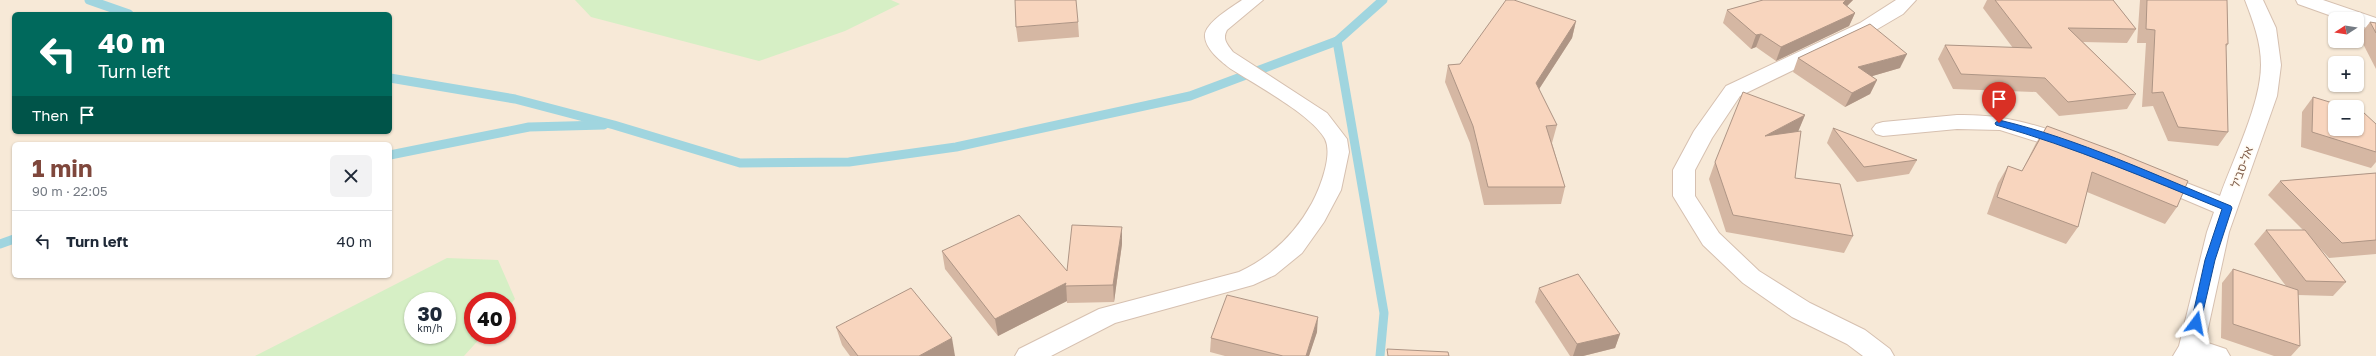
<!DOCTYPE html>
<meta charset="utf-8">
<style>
body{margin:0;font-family:"Golos Text","Noto Sans Hebrew",sans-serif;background:#f2f2f3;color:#1f2937;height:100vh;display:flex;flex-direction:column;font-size:15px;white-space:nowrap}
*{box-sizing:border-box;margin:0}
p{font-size:13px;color:#747a83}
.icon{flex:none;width:22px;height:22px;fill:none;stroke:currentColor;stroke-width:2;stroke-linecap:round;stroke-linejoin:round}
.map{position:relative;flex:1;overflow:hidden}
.panel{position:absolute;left:12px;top:142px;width:380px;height:136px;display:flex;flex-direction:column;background:#fff;border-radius:6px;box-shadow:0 1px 3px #0004}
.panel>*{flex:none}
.banner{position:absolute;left:12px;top:12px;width:380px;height:122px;border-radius:6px;box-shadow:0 1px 3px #0004;background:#00695c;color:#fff;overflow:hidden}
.needle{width:26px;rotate:258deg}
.fabs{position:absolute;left:2328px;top:12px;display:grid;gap:8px}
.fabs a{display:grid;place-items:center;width:36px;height:36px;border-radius:6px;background:#fff;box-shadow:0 1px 3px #0004;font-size:20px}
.speed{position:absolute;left:404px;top:292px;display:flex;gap:8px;font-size:20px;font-weight:700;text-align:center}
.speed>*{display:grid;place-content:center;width:52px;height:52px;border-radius:50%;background:#fff;box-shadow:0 1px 3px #0004;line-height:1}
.speed small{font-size:10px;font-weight:400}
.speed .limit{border:6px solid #d22;background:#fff;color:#111}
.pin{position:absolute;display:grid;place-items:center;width:34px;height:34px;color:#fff;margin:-41px -17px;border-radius:50% 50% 50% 0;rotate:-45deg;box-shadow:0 0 4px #0007}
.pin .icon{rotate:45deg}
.me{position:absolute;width:44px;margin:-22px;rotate:13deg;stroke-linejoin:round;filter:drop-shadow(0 0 3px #0008)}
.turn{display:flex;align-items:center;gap:14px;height:84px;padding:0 20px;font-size:18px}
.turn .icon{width:52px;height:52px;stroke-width:2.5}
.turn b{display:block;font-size:28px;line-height:34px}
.then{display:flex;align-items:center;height:38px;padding:0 20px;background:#0003;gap:8px;font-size:15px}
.round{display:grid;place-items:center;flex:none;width:42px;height:42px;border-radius:6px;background:#f2f2f3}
.headline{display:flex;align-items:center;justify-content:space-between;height:68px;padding:0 20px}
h1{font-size:24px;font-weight:700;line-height:30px;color:#7f473c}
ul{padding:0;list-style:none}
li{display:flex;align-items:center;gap:12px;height:60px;padding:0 20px;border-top:1px solid #e0e1e3}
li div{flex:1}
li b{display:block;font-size:15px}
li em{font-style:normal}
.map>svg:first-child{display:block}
</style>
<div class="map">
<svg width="2376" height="356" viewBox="0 0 2376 356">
<rect width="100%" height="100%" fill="#fff7ea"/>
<path fill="#f7e9d7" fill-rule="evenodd" d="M0,0H2376V356H0ZM14,14H390V132H14ZM2335,19H2357V41H2335ZM2335,63H2357V85H2335ZM2335,107H2357V129H2335ZM14,144H390V276H14ZM413,301H447V335H413ZM473,301H507V335H473Z"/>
<g fill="#d6efc5" fill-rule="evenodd">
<polygon points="575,0 891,0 900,4 845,31 759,61 591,17"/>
<path d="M447,258L498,260L515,299L507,308V301H473V335H483L464,356H255ZM413,301H447V335H413Z"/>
</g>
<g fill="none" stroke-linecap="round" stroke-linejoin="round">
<g stroke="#a0d5df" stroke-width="9">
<polyline points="89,0 129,14"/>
<polyline points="1337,41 1384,313 1380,356"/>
<polyline points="390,78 515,99 614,125 740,163 849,162 956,147 1190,96 1337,41 1383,0"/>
<polyline points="390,155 529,127 604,125"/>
<polyline points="0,244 14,239"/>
</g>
<g stroke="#d6c0b0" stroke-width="2">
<g id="minor">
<path d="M1242,0H1263L1227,30C1222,39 1227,44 1233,52L1327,113L1347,139L1349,152L1341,190L1324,222L1302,253L1275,275L1253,285L1115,323L1051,356H1015L1019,349L1099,309L1239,272C1271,257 1295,234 1312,203C1320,188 1333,155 1325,139C1312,115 1256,85 1231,69C1222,62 1206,50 1205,37C1203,24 1232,7 1242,0Z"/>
<polygon points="1896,0 1916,0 1903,14 1874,31 1740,96 1712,138 1695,170 1695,196 1719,233 1759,271 1810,303 1865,330 1890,349 1894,356 1863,356 1847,344 1792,317 1743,283 1703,245 1673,196 1673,170 1694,131 1726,86 1860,23"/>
<path d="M2245,0H2263L2276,28L2281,65L2277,96L2229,232L2205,342L2226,349L2230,356H2173L2179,346L2207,232L2214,212L2148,184L2145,179L2148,174L2156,171L2220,196C2233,159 2261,104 2261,65C2261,42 2253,21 2245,0Z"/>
<polygon points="2296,0 2323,0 2376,18 2376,31 2357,25 2357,19 2340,19 2298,4"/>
<path d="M1957,115C2004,114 2034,124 2078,140L2081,145L2078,150L2070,152L2000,130L1957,129L1883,136L1876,134L1872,129L1876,124L1883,122Z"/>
</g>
</g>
<use href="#minor" fill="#fff" fill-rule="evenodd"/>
</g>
<g fill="#d5b7a3">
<polygon points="1763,0 1853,0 1847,6 1855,13 1849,26 1776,61 1756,47 1751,49 1723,23 1727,10"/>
<polygon points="1987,0 2113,0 2136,29 2127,43 2083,42 2136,94 2127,109 2059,116 2036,92 1953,89 1938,59 1945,45 2013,48 1983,8"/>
<polygon points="2140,0 2227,0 2228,44 2226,47 2228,132 2218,146 2168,141 2153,106 2142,107 2146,43 2137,43"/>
<polygon points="1576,21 1572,38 1539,89 1557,125 1552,143 1565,187 1561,204 1484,205 1470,143 1445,82 1448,65 1460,64"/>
<polygon points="1078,22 1079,37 1018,42 1016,27"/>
<polygon points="2370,22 2376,23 2376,69 2359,36"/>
<polygon points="1798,58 1900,68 1872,76 1877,80 1870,94 1845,107 1793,72"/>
<polygon points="2313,97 2376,124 2376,162 2371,168 2301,147 2302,112"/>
<polygon points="1805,115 1798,131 1795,178 1853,236 1844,253 1726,232 1709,179 1715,162"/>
<polygon points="2047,126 2177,207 2165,224 2087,192 2078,227 2066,244 1987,214 1998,183 2008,166 2022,171 2036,143"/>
<polygon points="1833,128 1917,160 1909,174 1857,182 1827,143"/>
<polygon points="2376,173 2376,254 2329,258 2317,245 2346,282 2333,296 2298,295 2300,346 2291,356 2274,356 2221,338 2222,283 2233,269 2286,286 2254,244 2266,230 2303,230 2268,195 2280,181"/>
<polygon points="1122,244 1114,302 1067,303 1067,301 998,336 945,269 942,251 1067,271"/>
<polygon points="1539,288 1620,334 1615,348 1583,356 1570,356 1535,302"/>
<polygon points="836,327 955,356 850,356 842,345"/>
<polygon points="1317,332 1309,356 1225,356 1210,352 1211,338"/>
</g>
<g fill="#ae9585">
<polygon points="1846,0 1853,0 1837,16 1843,3"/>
<polygon points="1855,13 1849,26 1776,61 1781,47"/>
<polygon points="1576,21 1572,38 1532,100 1536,83"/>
<polygon points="1761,34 1756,47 1751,49 1756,35"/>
<polygon points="1907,54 1900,68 1852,82 1858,67"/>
<polygon points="1877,80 1870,94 1845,107 1852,93"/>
<polygon points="1805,115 1798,132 1765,136"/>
<polygon points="1122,227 1122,244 1114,302 1113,285"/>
<polygon points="1066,283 1067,301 998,336 995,319"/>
<polygon points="1318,317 1317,332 1309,356 1306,356"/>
<polygon points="1620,334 1615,348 1583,356 1573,356 1577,344"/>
<polygon points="952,338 955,356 919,356"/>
</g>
<g fill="#f8d5be" stroke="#ae9585">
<polygon points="1015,0 1076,0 1078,22 1016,27"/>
<polygon points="1506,0 1514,0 1576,21 1536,83 1557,125 1546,126 1565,187 1488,187 1473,126 1448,65 1460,64"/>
<polygon points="1763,0 1846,0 1843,3 1855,13 1781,47 1761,34 1756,35 1727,10"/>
<polygon points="1995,0 2113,0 2136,29 2068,28 2136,94 2068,102 2045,78 1961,74 1945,45 2032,48"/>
<polygon points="2147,0 2227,0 2228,44 2226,44 2228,132 2178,127 2163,92 2152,93 2155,30 2146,29"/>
<polygon points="2370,22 2376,23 2376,33"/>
<polygon points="1870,24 1907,54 1858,67 1877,80 1852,93 1798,58"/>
<polygon points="1743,92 1805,115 1765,136 1801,131 1795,178 1840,184 1853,236 1733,215 1715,162"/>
<polygon points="2313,97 2346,107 2335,107 2335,129 2357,129 2357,110 2363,112 2376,124 2376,152 2312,132"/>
<polygon points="2047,126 2117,152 2188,181 2177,207 2092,172 2078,227 1997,197 2008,166 2022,171"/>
<polygon points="1833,128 1917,160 1864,167"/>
<polygon points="2376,173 2376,240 2342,243 2280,181"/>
<polygon points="1019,215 1067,271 1072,225 1122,227 1113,285 1065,286 1066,283 995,319 942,251"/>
<polygon points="2266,230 2305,230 2346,282 2306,281"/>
<polygon points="2233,269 2298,290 2300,346 2233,324"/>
<polygon points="1578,274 1620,334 1577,344 1539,288"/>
<polygon points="911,288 952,338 919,356 858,356 836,327"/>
<polygon points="1227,295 1318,317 1306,356 1283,356 1211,338"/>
<polygon points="1387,349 1448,352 1449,356 1388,356"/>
</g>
<path fill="#1a73e8" stroke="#114b97" d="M1999,120C2079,139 2155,175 2231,206L2232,208L2215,260L2200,325H2193L2191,323L2205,260L2222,209C2148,179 2074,147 1996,125L1995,123Z"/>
<g text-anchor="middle" stroke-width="3" stroke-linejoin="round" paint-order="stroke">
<g font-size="12" fill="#7e5c49" stroke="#fffaf2">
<text transform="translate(2242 167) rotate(-70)" y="4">אל-סביל</text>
</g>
</g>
</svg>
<div class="fabs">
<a><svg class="needle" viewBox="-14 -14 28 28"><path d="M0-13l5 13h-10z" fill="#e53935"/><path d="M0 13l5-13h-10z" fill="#747a83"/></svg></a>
<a>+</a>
<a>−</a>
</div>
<div class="speed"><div>30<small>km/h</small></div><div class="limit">40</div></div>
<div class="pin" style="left:1999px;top:123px;background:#d93025"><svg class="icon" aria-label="arrive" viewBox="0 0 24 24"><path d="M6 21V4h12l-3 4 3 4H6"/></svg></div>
<svg class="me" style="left:2196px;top:323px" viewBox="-20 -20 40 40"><path d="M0-17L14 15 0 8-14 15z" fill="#1a73e8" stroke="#fff" stroke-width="4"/></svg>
<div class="banner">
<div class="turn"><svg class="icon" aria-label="left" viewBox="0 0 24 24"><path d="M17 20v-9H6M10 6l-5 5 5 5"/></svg><div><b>40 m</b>Turn left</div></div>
<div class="then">Then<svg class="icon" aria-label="arrive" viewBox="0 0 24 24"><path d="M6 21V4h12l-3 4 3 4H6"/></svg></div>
</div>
<section class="panel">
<div class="headline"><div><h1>1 min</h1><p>90 m · 22:05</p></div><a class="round"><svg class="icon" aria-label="close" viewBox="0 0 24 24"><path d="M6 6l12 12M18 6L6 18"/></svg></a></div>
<ul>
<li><svg class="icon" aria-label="left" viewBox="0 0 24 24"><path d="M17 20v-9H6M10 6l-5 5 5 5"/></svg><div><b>Turn left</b></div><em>40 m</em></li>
</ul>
</section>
</div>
